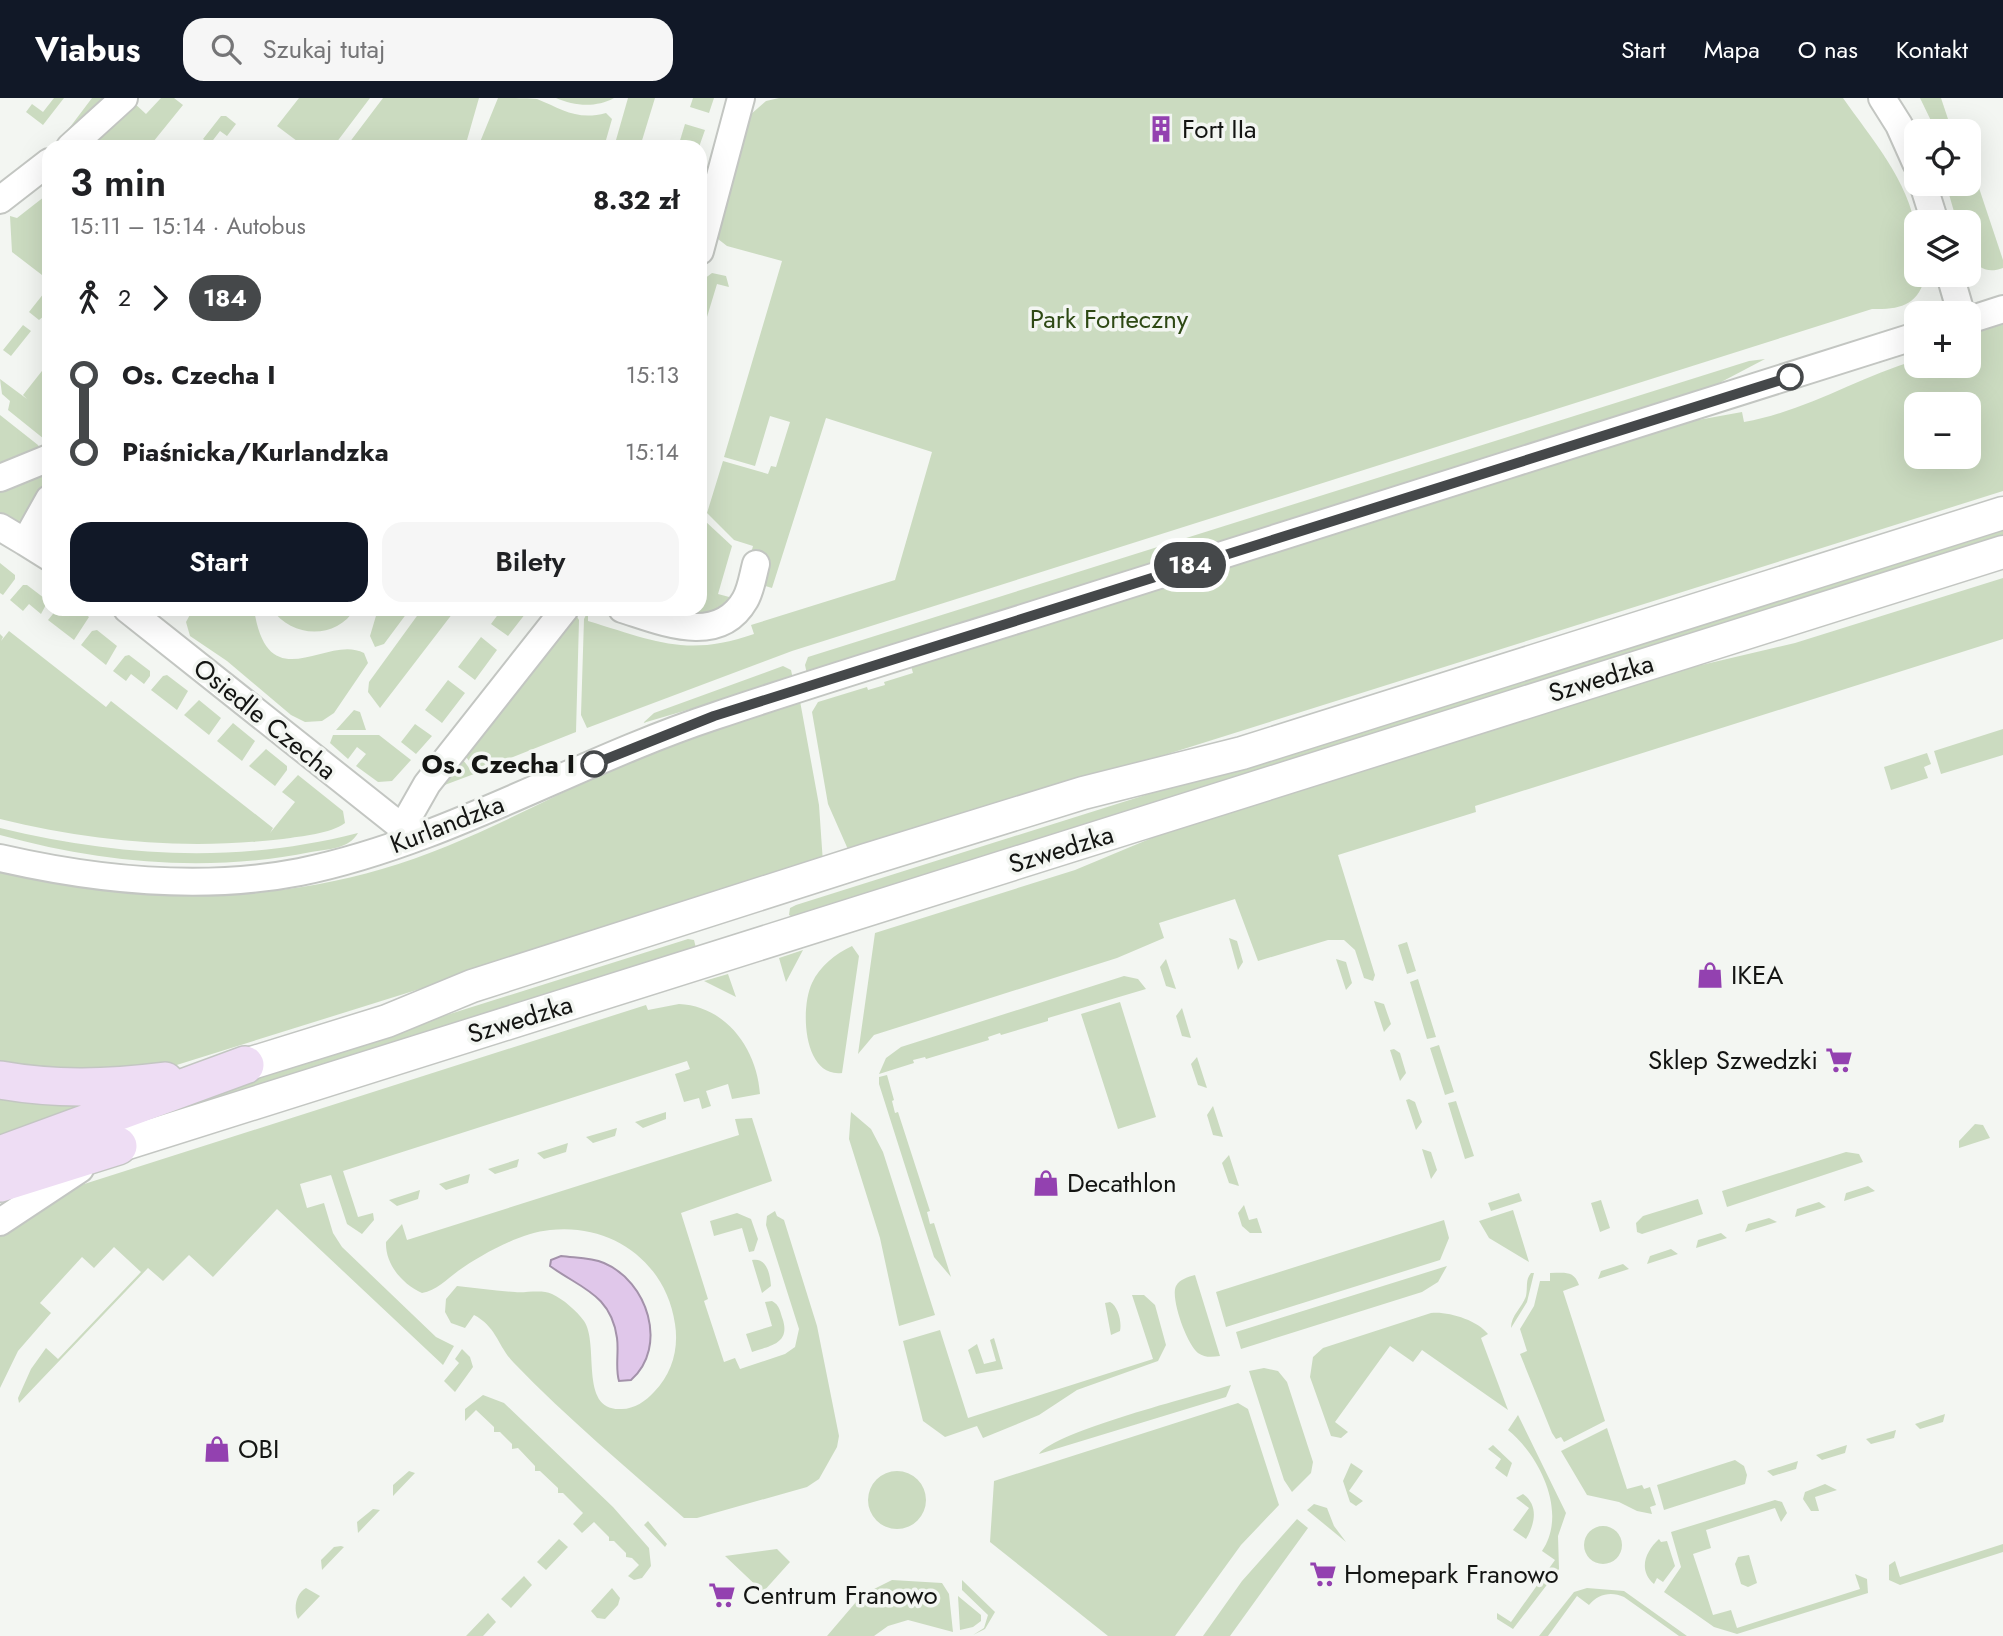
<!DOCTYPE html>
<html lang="pl">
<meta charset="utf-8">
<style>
:root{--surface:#fff;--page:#f6f6f6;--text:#202124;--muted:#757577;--accent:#111827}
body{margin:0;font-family:Jost,sans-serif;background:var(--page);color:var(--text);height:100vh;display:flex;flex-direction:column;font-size:26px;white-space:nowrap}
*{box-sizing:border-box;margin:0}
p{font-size:23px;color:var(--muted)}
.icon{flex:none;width:38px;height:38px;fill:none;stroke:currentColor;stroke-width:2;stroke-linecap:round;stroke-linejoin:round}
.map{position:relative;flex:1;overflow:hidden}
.sheet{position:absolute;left:42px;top:42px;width:665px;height:476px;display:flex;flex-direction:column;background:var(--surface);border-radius:21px;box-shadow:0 7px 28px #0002}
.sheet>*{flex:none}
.badge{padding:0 14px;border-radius:23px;font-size:24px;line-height:46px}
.controls{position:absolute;left:1904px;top:21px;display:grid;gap:14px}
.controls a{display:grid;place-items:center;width:77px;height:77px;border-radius:14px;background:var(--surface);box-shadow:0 7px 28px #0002;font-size:35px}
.map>.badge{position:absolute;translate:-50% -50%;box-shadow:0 0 0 4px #fff}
.legs{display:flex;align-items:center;gap:10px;height:77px;padding:0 28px;font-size:23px}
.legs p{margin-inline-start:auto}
.overview{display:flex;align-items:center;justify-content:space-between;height:119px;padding:0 28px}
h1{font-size:38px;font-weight:600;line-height:52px}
.action{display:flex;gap:14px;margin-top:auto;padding:14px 28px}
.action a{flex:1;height:80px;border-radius:21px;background:var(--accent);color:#fff;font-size:28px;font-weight:600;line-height:80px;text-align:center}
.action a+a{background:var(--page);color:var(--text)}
ul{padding:0 28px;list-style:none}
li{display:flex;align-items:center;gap:24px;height:77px;font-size:26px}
li i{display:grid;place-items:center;width:10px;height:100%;margin:0 9px;background:currentColor}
li i::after{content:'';width:18px;height:18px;margin:-9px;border:5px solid;border-radius:50%;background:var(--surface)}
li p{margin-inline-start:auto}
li:first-child i{background:linear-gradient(#0000 50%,currentColor 0)}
li:last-child i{background:linear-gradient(currentColor 50%,#0000 0)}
header{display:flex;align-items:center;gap:42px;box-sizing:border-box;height:98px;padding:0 35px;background:var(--accent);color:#fff}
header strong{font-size:33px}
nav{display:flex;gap:38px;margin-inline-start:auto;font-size:24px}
.search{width:490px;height:63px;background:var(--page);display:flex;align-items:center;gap:18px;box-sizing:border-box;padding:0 24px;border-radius:21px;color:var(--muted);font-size:26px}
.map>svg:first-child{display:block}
.green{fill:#cbdbc0;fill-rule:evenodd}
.water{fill:#e0c7ea;stroke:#a392aa;stroke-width:2}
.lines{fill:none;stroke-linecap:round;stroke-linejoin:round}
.minor-casing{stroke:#c3c6c2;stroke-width:30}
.tertiary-casing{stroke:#c3c6c2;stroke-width:35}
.secondary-casing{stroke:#c3c6c2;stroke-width:40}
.minor{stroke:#fff;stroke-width:26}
.tertiary{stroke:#fff;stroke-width:32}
.secondary{stroke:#eeddf4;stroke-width:37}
.line-1-casing{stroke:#fff;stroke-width:16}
.line-1{stroke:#45484a;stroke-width:10}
.stop-1-dot{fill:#fff;stroke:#45484a;stroke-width:3.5}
.labels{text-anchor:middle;stroke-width:7;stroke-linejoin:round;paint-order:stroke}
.poi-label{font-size:26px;fill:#141513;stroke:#f3f6f2;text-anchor:start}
.park-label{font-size:26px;fill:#2e4914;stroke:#f3f6f2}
.street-label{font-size:26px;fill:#141513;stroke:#f3f6f2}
.stop-label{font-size:26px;font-weight:bold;fill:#141513;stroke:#f3f6f2;text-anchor:end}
</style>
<header>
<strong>Viabus</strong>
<div class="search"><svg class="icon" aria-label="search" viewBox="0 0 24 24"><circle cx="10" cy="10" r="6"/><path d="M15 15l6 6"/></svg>Szukaj tutaj</div>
<nav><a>Start</a><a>Mapa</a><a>O nas</a><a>Kontakt</a></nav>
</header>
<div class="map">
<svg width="2003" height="1538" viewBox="0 0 2003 1538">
<rect width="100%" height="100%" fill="#f3f6f2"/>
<!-- green -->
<path class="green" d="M54 0H64L43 27 26 14 32 6 43 14Z
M92 0H109L61 41Z
M161 0H174L183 7 149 49H89L133 4 146 16Z
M299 0H370L333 49H305L277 28Z
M383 0H479L465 49H346Z
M498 0C509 0 527 0 537 1 562 11 577 23 606 15L612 21 604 49H478Z
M556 0H614C596 10 574 8 556 0Z
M628 0H655L640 49H614Z
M693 0H714L709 15 690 9Z
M779 0H1843C1871 40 1909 83 1916 133 1918 147 1916 163 1916 177H1925C1920 207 1899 212 1872 211L792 553 587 630 581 617 584 521 588 513V523C652 542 686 560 754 536L751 527 895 482 932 354 826 320 772 490 759 486 749 463 753 448 734 442 707 415 723 363 768 376 771 368 776 369 790 324 770 318 755 368 724 359 782 163 727 148 718 141 750 17 766 3Z
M1920 0H1941L1952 33H1936Z
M221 18H226L236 26 227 38 220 33 210 46 203 41Z
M685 26 705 32 699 49H678Z
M1969 60 2003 162V170C1987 176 1978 170 1969 157V124H1957L1946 86H1969Z
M49 95V168L42 177 12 154 10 118 17 120Z
M712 175 726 178 729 189 717 186 700 242V207L705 190 700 184Z
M44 195H49V214L39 222 29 214Z
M2003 223V393L850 756 828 706 812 614 818 604 867 589 868 592 885 587 884 584 913 575 911 568 1676 326 1742 314 1744 324C1806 313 1857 280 1916 262V268H1969V234ZM1916 306H1969V359H1916Z
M23 227 31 233 11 258 3 252Z
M1765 261 1706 292 807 576 805 567 808 559 1749 263Z
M49 264V345L8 312 10 303 2 296 0 281 27 301 23 297Z
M0 317 38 347 41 352 0 366Z
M49 372C46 391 32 418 14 426L0 424V390Z
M705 423 732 448 718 496 733 500C716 514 692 525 671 511H700V439Z
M2003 427V440L794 820 789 817 790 810 796 807Z
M0 465 15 477V481L3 497 0 495Z
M2003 480V541L1475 708 1476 714 1338 757 1375 877 1373 883 1364 880 1355 852 1344 842H1328L1258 863 1235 801 1159 825 1164 840 1117 860 874 937 858 956 875 835 1075 772 1183 727 1659 577 1795 545Z
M23 487H27L48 503 41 516 29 506 23 513 10 502Z
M57 511H79L89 519 74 542 48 522Z
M193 511H254C268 604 327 535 364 555L368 565 334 615 322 623 305 624 291 617 227 563 190 538 186 524Z
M272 511H355C336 542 291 540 272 511Z
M378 511H410L384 546 375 549 370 538Z
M422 511H456L380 610 368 594 369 584Z
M502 511H529L508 538 491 526Z
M575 515 579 522 576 634 483 671 474 669 462 654Z
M97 532 117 548 106 567 81 547 92 533Z
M9 533 106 609 111 603 273 730 270 735 295 704 282 694 298 677 343 713 345 725C330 736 302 738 283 741 187 752 94 744 0 721V536L3 539 1 543Z
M481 539 497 552 475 582 458 569Z
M129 557 150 573V578L144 586 131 576 126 583 113 573 125 558Z
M783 568 791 572 793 581 643 625 654 615Z
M167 577 188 593 177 612 151 592 163 578Z
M448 582 465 595 442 625 425 612Z
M199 602 221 620 209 637 184 617Z
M800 603 819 707 823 765 151 975 0 973V772C127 804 255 808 382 771 474 744 558 694 645 656 695 634 748 619 800 603Z
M354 612 360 614 366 632H336Z
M233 625 255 643 242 663 217 643Z
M415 626 432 638 416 656 401 644Z
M2003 631V657L1941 676 1934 653Z
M333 637H379L411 662 392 683 378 684 356 668 366 656 357 649 348 661 330 645Z
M266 651 287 668V672L275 688 249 668Z
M1927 655 1931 666 1924 669 1928 680 1891 692 1884 669Z
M457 660 463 662 474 676 442 688Z
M0 730C121 759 237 766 358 735 349 751 328 751 311 754 206 775 102 765 0 737Z
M1229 840 1237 843 1243 864 1238 872Z
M688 841 694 842 696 850 18 1066 272 972Z
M1407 844 1416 873 1407 876 1398 847Z
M852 848 859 858 842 975C803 980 800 910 812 885 820 868 835 856 852 848Z
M803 852 786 884 779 860Z
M1166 861 1176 891 1166 888 1160 869Z
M1336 861 1346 864 1352 885 1346 892Z
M728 876 736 899 704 883Z
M1124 878 1138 881 1146 891 1048 920V923L1001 937 1000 935 988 939 989 942 926 961 925 959 913 962 914 965 879 976 886 960 901 949Z
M1418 881 1436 939 1427 941 1410 884Z
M1374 903 1384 906 1391 926 1384 934Z
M1120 904 1156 1019 1118 1031 1081 916Z
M679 906C726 908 757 951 760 996L732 1001 728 986 706 993 711 1008 702 1011 699 1000 684 1004 675 976 690 971 687 963 343 1073 358 1119 373 1115 374 1122 362 1136 347 1126 331 1077 300 1086 307 1110 324 1105 333 1135 342 1149 436 1239 454 1248 443 1267 277 1111 213 1179 189 1157 163 1183 148 1170 19 1305 18 1300 31 1271 46 1250 58 1261 141 1174 114 1149 94 1170 82 1159 40 1205 51 1215 18 1253 0 1290V1135L78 1088 646 907 648 912Z
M1182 910 1191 940 1182 938 1176 918Z
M1439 947 1454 994 1445 997 1430 950Z
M1394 951 1400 955 1406 975 1400 983 1390 952Z
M1197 959 1207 990 1198 987 1191 966Z
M887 977 894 1002 892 1003 895 1015 898 1014 930 1113 927 1114 930 1126 934 1125 951 1179 934 1159 879 986V979Z
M0 993 106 1000 0 1049Z
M1409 1001 1415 1004 1422 1024 1416 1032 1406 1002Z
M1456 1003 1474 1058 1465 1061 1448 1005Z
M1213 1008 1223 1039 1213 1037 1207 1017Z
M666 1014V1021L643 1030 635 1024Z
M851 1014 871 1031 883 1054 935 1217 899 1228 880 1140 849 1041Z
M752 1020 772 1083 681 1115 708 1201 704 1203 724 1264 735 1260 740 1271 785 1256 795 1249 799 1231 766 1127 767 1118 775 1113 777 1118 784 1122 817 1228 839 1338 837 1349 819 1381 807 1389 697 1420H684C627 1370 567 1320 514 1265 498 1249 497 1229 474 1217L465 1230 451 1225 445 1214 446 1201 457 1188C476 1190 496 1193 515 1194 526 1195 542 1191 552 1196 563 1201 577 1213 584 1223 600 1247 578 1314 622 1311 634 1311 646 1303 654 1294 672 1276 679 1251 675 1226 666 1164 612 1125 550 1132 520 1135 482 1156 458 1173 447 1181 436 1193 422 1195 402 1186 385 1166 386 1144L402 1126 407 1142 739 1037 735 1021Z
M1975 1026 1983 1027 1990 1040 1959 1050V1043Z
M617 1030 615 1038 593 1045 586 1039Z
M568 1045 566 1054 544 1061 537 1055Z
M1422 1051 1431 1054 1437 1072 1431 1081Z
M1846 1054 1859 1056 1863 1064 1727 1109 1722 1093Z
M1229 1057 1239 1088 1229 1085 1222 1065Z
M519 1061 517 1069 495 1076 488 1071Z
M470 1076 468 1085 446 1092 439 1086Z
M1868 1088 1875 1093 1844 1103 1846 1095Z
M420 1092 418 1101 397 1108 389 1102Z
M1519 1095 1522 1103 1491 1113 1488 1105Z
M1698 1101 1703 1116 1642 1136 1637 1134 1636 1125 1643 1118Z
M1601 1102 1610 1130 1600 1134 1591 1105Z
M1819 1104 1826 1109 1795 1119 1797 1111Z
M1244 1107 1249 1122 1257 1120 1262 1135H1250L1242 1128 1238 1115Z
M1513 1112 1529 1164 1489 1140 1479 1123Z
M737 1115 751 1121 758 1141 754 1153 749 1154 742 1130 714 1138 710 1123Z
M1769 1120 1777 1124 1745 1134 1748 1126Z
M1444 1122 1449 1140 1440 1162 1226 1229 1216 1194Z
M1721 1135 1727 1140 1696 1150 1698 1142Z
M1671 1151 1678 1156 1647 1166 1650 1158Z
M752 1162C767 1159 770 1176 771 1188L762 1195Z
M1623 1166 1629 1171 1598 1181 1601 1173Z
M1447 1168 1438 1184 1422 1194 1241 1251 1236 1234Z
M1531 1175H1534L1527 1204 1511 1230C1511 1217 1522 1210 1526 1198 1528 1189 1525 1182 1531 1175Z
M1550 1175C1564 1175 1574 1172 1579 1187L1563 1193 1605 1323 1564 1344 1561 1339 1556 1341 1552 1335 1520 1256 1527 1253 1520 1231 1534 1208 1540 1183H1550Z
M1195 1177 1220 1258C1212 1259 1205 1260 1198 1255 1187 1247 1170 1200 1176 1188 1180 1181 1188 1179 1195 1177Z
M1132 1197H1144L1155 1207 1166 1247 1158 1263 1077 1292 1039 1317 983 1340 977 1328 945 1339 923 1323 903 1243 940 1232 968 1320 1153 1261Z
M772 1203C780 1207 780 1214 783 1222 790 1246 770 1248 752 1254L746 1236 772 1228 765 1204Z
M1110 1204C1118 1208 1122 1224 1120 1233L1111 1237 1105 1205Z
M1431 1215C1448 1213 1477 1222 1488 1236L1481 1240 1508 1312 1422 1252 1413 1264 1390 1248 1335 1324 1348 1334 1341 1340 1331 1338 1310 1279 1313 1259 1323 1250Z
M994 1240 1003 1271 976 1276 968 1252 977 1246 984 1266 996 1263 990 1242Z
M462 1251 470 1259 473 1269 455 1294 444 1283 459 1265 455 1261Z
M1264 1270 1278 1273 1287 1284 1313 1364 1311 1375 1292 1394 1284 1382 1249 1273Z
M1231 1287 1226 1299 1039 1356C1056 1333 1196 1298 1231 1287Z
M483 1297 504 1305 613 1409 649 1450 651 1468 642 1480 634 1482 628 1478 639 1467 632 1460 626 1459V1455L614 1443H609V1439L594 1424 582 1435 573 1426 583 1415 563 1395H558V1390L540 1373H535V1368L518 1350 512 1351V1346L500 1334H494V1329L476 1312 465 1323V1311Z
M1238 1305 1248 1311 1279 1407 1241 1447 1175 1538H1108L990 1444 994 1383Z
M1945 1316 1943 1324 1920 1331 1915 1326Z
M1518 1317 1566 1415 1558 1438 1559 1471 1513 1531 1497 1521V1515L1511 1524 1555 1462 1542 1453C1568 1415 1540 1358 1508 1332Z
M1607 1330 1627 1391 1642 1387 1644 1391 1650 1389 1656 1407 1650 1409 1652 1416 1637 1413 1619 1404 1587 1397 1561 1353Z
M1896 1332 1894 1340 1871 1346 1866 1341Z
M1493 1347 1512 1365 1507 1379 1495 1370 1501 1361 1488 1351Z
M1847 1347 1845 1355 1822 1362 1816 1357Z
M1735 1362 1744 1368 1747 1377 1745 1386 1664 1412 1657 1387Z
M1798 1363 1796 1371 1773 1378 1767 1373Z
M1351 1365 1363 1373 1349 1393 1363 1403 1356 1408 1350 1404 1343 1383Z
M409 1373 415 1375 393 1398V1387Z
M868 1402a29 29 0 1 1 58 0a29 29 0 1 1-58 0Z
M1825 1386 1837 1392 1815 1399 1819 1413H1811L1803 1401 1805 1394Z
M1523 1396C1539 1407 1535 1426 1526 1441L1513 1432 1529 1410 1516 1400Z
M1775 1402 1782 1404 1787 1415 1781 1424 1775 1410 1706 1432 1711 1450 1693 1456 1713 1517 1731 1512 1737 1530 1860 1491 1855 1476 1867 1481 1868 1495 1737 1536 1714 1529 1664 1494 1681 1469 1671 1434Z
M1314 1406 1327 1410 1334 1428 1346 1444 1307 1412Z
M373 1411 380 1412 358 1435 357 1424Z
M1297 1421 1308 1430 1230 1538H1203L1242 1483Z
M648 1423 667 1446 665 1449 644 1427Z
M1584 1447a19 19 0 1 1 38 0a19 19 0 1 1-38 0Z
M559 1441 568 1449 546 1472 537 1464Z
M1659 1441 1661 1444 1667 1443 1675 1468 1663 1484 1657 1480 1654 1486C1638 1472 1645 1454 1659 1441Z
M2003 1446V1454L1900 1487 1889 1482V1467L1895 1463 1900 1479Z
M341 1448 344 1449 322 1472 321 1462 334 1449Z
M777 1451 790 1464 763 1494 725 1458Z
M1749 1457 1757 1485 1748 1489 1741 1486 1735 1466 1738 1459Z
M524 1478 532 1487 511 1510 501 1501Z
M892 1482 942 1485 949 1496 953 1534 908 1522 888 1528 874 1538H827L862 1497Z
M962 1482 995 1514 985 1531 973 1537 984 1530 988 1517 962 1492Z
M306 1490 320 1498 298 1521C293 1511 296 1495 306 1490Z
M612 1490 620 1500 618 1507 605 1521 597 1520 591 1513Z
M1587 1490 1624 1493 1687 1538H1679L1624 1499C1611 1493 1598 1496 1589 1507L1577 1498 1548 1538H1539L1574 1494Z
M958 1498 981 1517V1523L973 1529 960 1532Z
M488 1515 496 1524 483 1538H466Z"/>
<!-- water -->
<path class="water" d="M561 1158C575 1160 590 1159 604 1165 647 1183 669 1248 631 1282L619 1283C615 1270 619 1254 617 1240 611 1196 580 1190 550 1168L551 1162Z"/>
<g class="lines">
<defs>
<path id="minor" d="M1882 0 1899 27 1916 65
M70 49 124 0
M1923 86 1935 124
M0 102 49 64
M700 153 741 0
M1950 177 1961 215
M1969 222 2003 211
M0 380 49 360
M49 401 25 444 49 459
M0 429 25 444
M127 511 414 739
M622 511C661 523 718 549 745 502 751 492 753 477 756 466
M402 730 427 686 565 511
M0 760C96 782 202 793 300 774 446 744 575 664 715 618 842 575 971 537 1099 496 1371 410 1644 324 1916 238
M0 1124 80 1071"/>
<path id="tertiary" d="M245 967 387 923 472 888 866 762 1083 695 1242 655 2003 415
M118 1048 2003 454"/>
<path id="secondary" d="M0 982C56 992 108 990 165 983
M0 1057 245 967
M0 1085 118 1048"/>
</defs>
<!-- minor casing -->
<use href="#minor" class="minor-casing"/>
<!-- tertiary casing -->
<use href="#tertiary" class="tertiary-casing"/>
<!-- secondary casing -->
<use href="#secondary" class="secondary-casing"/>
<!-- minor -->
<use href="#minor" class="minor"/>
<!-- tertiary -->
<use href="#tertiary" class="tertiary"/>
<!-- secondary -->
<use href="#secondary" class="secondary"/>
</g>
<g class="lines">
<defs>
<path id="line-1" d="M594 666 714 618 1790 279"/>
</defs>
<!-- line-1 casing -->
<use href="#line-1" class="line-1-casing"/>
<!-- line-1 -->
<use href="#line-1" class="line-1"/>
</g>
<!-- icons -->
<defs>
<symbol id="building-bare" viewBox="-9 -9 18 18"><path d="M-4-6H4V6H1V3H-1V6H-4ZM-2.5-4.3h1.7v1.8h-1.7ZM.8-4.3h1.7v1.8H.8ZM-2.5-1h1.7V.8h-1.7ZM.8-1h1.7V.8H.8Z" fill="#9341b0" stroke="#f3f6f2" stroke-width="2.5" paint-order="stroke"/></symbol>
<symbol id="shop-bare" viewBox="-9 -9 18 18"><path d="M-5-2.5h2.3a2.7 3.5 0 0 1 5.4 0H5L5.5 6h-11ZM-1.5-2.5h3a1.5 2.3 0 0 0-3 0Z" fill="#9341b0" stroke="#f3f6f2" stroke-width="2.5" paint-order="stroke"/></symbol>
<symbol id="supermarket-bare" viewBox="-9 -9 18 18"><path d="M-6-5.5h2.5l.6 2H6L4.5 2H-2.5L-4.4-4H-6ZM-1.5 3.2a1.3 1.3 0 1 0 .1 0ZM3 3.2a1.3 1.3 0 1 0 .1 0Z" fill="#9341b0" stroke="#f3f6f2" stroke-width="2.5" paint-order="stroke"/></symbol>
</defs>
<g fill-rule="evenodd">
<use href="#building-bare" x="1142" y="12" width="38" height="38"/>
<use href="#shop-bare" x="1691" y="858" width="38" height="38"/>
<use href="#supermarket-bare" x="1820" y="943" width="38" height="38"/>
<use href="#shop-bare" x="1027" y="1066" width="38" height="38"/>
<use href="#shop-bare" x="198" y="1332" width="38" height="38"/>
<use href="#supermarket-bare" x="1304" y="1457" width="38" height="38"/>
<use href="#supermarket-bare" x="703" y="1478" width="38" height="38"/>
</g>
<!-- markers -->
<g class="stop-1-dot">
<circle cx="1790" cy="279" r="12"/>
<circle cx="594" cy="666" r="12"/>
</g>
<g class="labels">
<!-- poi labels -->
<g class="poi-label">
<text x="1182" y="40">Fort IIa</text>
<text x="1731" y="886">IKEA</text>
<text x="1818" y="971" text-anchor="end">Sklep Szwedzki</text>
<text x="1067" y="1094">Decathlon</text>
<text x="238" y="1360">OBI</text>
<text x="1344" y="1485">Homepark Franowo</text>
<text x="743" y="1506">Centrum Franowo</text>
</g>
<!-- park labels -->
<g class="park-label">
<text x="1109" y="230">Park Forteczny</text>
</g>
<!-- street labels -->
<g class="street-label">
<text transform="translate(1601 580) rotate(-17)" y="9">Szwedzka</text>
<text transform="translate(265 621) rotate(39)" y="9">Osiedle Czecha</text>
<text transform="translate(447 726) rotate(-21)" y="9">Kurlandzka</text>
<text transform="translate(1061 751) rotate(-17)" y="9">Szwedzka</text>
<text transform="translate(520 921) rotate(-17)" y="9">Szwedzka</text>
</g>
<!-- stop labels -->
<g class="stop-label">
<text x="575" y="675">Os. Czecha I</text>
</g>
</g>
</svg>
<div class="controls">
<a><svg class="icon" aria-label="locate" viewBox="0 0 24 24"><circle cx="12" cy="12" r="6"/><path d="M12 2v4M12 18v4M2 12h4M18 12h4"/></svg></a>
<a><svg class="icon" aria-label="layers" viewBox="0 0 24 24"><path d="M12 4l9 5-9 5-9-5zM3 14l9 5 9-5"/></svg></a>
<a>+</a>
<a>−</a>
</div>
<b class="badge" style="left:1190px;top:467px;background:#45484a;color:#fff">184</b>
<section class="sheet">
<div class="overview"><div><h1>3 min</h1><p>15:11 – 15:14 · Autobus</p></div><b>8.32 zł</b></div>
<div class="legs"><svg class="icon" aria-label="walk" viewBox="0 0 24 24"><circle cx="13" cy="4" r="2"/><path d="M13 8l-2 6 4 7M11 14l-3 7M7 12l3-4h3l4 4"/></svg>2<svg class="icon" aria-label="forward" viewBox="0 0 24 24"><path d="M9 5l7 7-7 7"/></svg><b class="badge" style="background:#45484a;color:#fff">184</b></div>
<ul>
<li><i style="color:#45484a"></i><b>Os. Czecha I</b><p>15:13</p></li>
<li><i style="color:#45484a"></i><b>Piaśnicka/Kurlandzka</b><p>15:14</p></li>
</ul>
<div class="action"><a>Start</a><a>Bilety</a></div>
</section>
</div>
